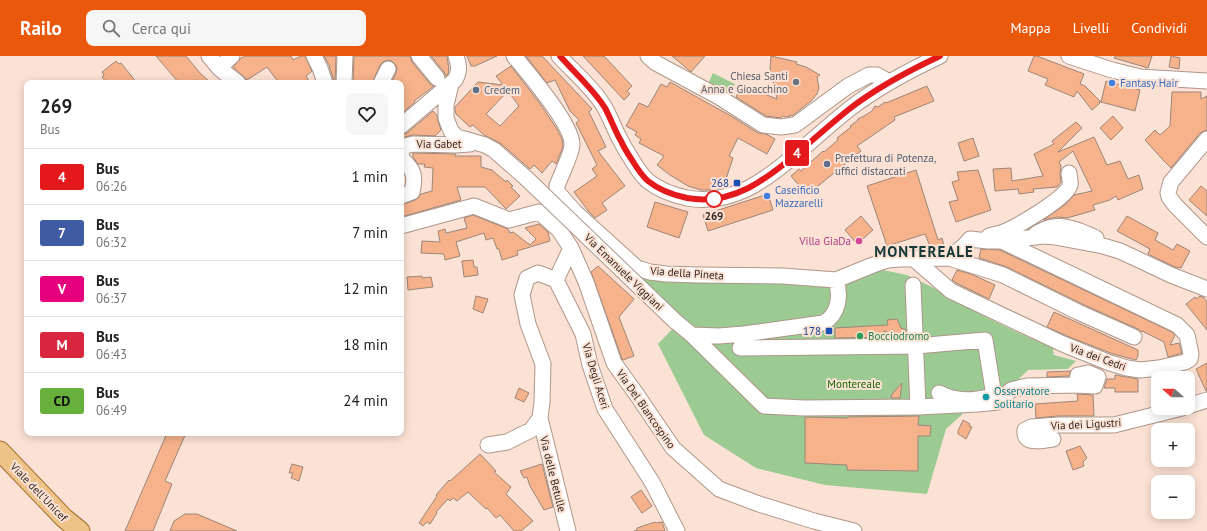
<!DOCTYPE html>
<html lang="it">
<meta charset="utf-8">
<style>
:root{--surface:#fff;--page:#f6f6f6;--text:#222;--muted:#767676;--line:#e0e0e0;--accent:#ea580c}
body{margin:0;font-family:"PT Sans",sans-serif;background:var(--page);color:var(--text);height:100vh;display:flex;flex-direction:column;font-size:15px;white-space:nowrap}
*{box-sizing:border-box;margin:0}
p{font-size:13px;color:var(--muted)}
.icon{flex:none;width:22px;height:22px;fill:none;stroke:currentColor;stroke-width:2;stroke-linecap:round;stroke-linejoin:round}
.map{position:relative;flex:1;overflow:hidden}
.drawer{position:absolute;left:24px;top:24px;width:380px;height:356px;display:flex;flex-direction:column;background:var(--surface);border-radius:8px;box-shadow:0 2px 10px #0003}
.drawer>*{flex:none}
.badge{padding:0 8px;border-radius:3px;font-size:14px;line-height:26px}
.needle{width:26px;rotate:291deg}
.tools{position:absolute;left:1151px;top:315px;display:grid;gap:8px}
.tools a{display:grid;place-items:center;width:44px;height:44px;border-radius:8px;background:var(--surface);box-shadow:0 2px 10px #0003;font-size:20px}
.map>.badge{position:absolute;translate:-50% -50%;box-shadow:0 0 0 2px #fff}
.round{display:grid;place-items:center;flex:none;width:42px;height:42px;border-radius:8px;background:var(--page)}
.headline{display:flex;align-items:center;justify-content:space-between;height:68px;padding:0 16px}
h1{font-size:19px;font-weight:800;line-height:30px}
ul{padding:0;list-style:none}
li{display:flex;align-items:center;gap:12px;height:56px;padding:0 16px;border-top:1px solid var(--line)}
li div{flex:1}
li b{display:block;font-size:15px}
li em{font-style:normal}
li .badge{min-width:44px;font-weight:700;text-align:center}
header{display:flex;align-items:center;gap:24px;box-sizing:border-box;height:56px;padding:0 20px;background:var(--accent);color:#fff}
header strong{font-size:19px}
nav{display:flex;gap:22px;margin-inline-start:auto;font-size:14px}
.search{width:280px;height:36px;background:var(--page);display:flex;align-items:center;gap:10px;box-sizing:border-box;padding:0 14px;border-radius:8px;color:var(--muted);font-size:15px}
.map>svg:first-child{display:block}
.green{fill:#9bcb93}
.building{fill:#f5b28b;stroke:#9d8679;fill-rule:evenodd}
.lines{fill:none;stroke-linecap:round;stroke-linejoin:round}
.minor-casing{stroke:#ae9689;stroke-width:17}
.major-casing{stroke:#a47232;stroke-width:21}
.minor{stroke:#fff;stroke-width:15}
.major{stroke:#eec389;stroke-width:19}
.minor-bridge-casing{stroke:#ae9689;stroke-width:17;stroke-linecap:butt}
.minor-bridge{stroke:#fff;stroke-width:15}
.line-casing{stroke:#fff;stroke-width:9}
.line{stroke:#e4191c;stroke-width:6}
.worship-dot{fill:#6b7280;stroke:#fbe2d4;stroke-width:1.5}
.shop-dot{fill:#3f7fe0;stroke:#fbe2d4;stroke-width:1.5}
.service-dot{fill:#5c6f8a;stroke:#fbe2d4;stroke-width:1.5}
.transit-dot{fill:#1a4fb4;stroke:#fbe2d4;stroke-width:1.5}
.stop-dot{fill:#fff;stroke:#e4191c;stroke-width:2}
.hotel-dot{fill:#d1479c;stroke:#fbe2d4;stroke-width:1.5}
.leisure-dot{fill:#2e9e5b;stroke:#fbe2d4;stroke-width:1.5}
.culture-dot{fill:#0f9aa8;stroke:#fbe2d4;stroke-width:1.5}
.labels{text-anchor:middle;stroke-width:4;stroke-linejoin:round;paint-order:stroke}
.worship-label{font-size:11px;fill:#5b616d;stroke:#fbe2d4;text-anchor:end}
.shop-label{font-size:11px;fill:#366cbe;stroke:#fbe2d4;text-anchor:start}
.service-label{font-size:11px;fill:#4e5e75;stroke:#fbe2d4;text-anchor:start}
.street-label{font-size:11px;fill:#312722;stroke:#fbe2d4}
.transit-label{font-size:11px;fill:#164399;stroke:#fbe2d4;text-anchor:end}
.stop-label{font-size:11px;font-weight:bold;fill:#312722;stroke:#fbe2d4}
.hotel-label{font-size:11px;fill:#b23c85;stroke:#fbe2d4;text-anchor:end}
.leisure-label{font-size:11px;fill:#27864d;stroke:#fbe2d4;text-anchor:start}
.park-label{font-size:11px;fill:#160;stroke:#fbe2d4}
.culture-label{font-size:11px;fill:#0d838f;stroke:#fbe2d4;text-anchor:start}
.district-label{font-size:15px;font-weight:bold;letter-spacing:1px;fill:#163838;stroke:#fbe2d4}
</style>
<header>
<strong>Railo</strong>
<div class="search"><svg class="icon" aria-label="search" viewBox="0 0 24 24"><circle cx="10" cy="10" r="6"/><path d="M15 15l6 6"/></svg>Cerca qui</div>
<nav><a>Mappa</a><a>Livelli</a><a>Condividi</a></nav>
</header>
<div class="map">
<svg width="1207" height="475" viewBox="0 0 1207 475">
<rect width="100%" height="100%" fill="#fbe2d4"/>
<!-- green -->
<path class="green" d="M713 17 735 28 729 39 708 28Z
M878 213 907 219 934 232 988 262 1021 278 1054 292 1053 295 1054 299 1076 305 1068 313 1028 314 1019 323 995 342 968 353 946 373 927 438 825 429 756 412 704 379 658 288 681 264 641 221 777 225Z"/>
<!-- building -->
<path class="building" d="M156 0H186L200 17 211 27H179Z
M245 0H291L293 4 301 0H305L312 15 306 20 310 27H279L267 11 247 24 233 11 240 3Z
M324 0H336L335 26H334L329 9Z
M354 0H410L412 6 430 28 434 30 414 45 415 46 401 58V27H391L396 17 397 12 395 8 392 5 388 4 383 6 380 9 372 27H353Z
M431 0H447L449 14 448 18 446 20 444 16Z
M467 0H497L475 10H471Z
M526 0H542L592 53 589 56 606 91 598 95 625 130 602 147 607 154 595 162 589 156 574 136 597 120 592 113 597 109 576 67 579 64 570 55 555 24 547 27Z
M583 0H604L632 30 627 35 630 38 624 44Z
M672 0H705L691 16Z
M771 0 797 6 796 8 806 11 820 19 817 21 819 32 817 38 811 45 792 60 790 59 789 61H786L783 60 781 62 766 60 736 41 741 30 751 34 752 33 777 43 770 12Z
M1034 0H1037L1084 18 1080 28 1085 30 1101 46H1099L1100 47 1092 54 1077 35 1074 41 1045 29 1048 23 1028 15Z
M1115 0H1152L1148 12 1114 2Z
M1171 0 1180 2 1179 13 1169 11Z
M116 5 119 8 121 7 137 27H107L102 21 104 19 102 16Z
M511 10 541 49 557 73 562 83 563 91 556 108 552 105 542 117 534 109 530 113 500 87 484 79 473 69 470 71 456 58 455 54V51L478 26 503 29 496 20ZM508 35 519 50 500 70 486 58Z
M1106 25 1140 34 1135 55 1101 46Z
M670 26 731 60 758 77 766 78 775 83 767 98 738 82 729 100 733 102 724 129 715 124 710 134H701L688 130 670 119 657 109 664 100 639 87 641 83 635 79 637 76 626 70 639 47 648 51 661 28 667 31Z
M927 30 934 45 894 61 895 64 857 90 861 95 807 139 791 120 799 113 801 115 823 95 824 96 838 84 837 82 851 71 850 70 857 65 858 63 864 60 872 55 875 50 878 51 885 46 886 47Z
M1172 36H1201V43L1207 40V74L1204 75 1200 77 1171 112 1163 104 1145 84 1155 74 1160 79 1170 70Z
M433 55 437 59 438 65 441 74 435 80 413 79 401 82V79L407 77Z
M1113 60 1123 72 1111 84 1100 72Z
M1076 66 1082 72 1058 96 1094 81 1107 109 1120 105 1128 123 1139 119 1143 133 1118 144 1116 140 1110 144 1093 149 1095 154 1067 162 1057 161 1043 164 1066 148 1074 139 1092 135 1073 95 1059 106 1061 110 1060 118 1061 126 1057 131 1033 133 1034 136 1019 138 1018 133 995 135 993 113 1011 112 1012 125 1043 120 1034 98 1054 88 1052 85Z
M973 82 979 100 964 105 958 87Z
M413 97 456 98 455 100H481V111L492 114 506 126 507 124 513 130 511 131 520 140 506 153 485 131H457L461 144 401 161V149L415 144 418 142 421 138 432 135 433 112 424 111 425 108H418L413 101Z
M916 114 938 184 942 182 944 190 935 193H931L925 178 887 190 867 130Z
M978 114 991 154 956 166 949 146 958 144 952 126 959 124 957 116Z
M1201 130 1207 135V160L1189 144Z
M768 138 773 154 708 175 703 159Z
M655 146 688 156 679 182 647 171Z
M473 159 508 173 510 177 513 176 530 189 536 183 525 172 539 168 548 176 550 185 517 195 518 199 502 204 499 193H497L493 182 486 184 484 177 456 186 460 200 445 204 444 198 421 197 422 185 440 186 438 175 445 173 446 177 467 172 464 162Z
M861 160 873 174 857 188 845 174Z
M1127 160 1158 177 1155 184 1173 194 1177 188 1190 195 1181 212 1175 211 1148 198 1150 193 1117 175Z
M981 193 1000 194 1172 276 1175 279 1170 289 1179 287 1182 297 1168 301 1164 286 1142 275V276L1138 273 1082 248 1007 211 979 202Z
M473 204 474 211H477L478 219 464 221 462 205Z
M598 210 634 243 619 261 634 300 623 304 622 303 591 216Z
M957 214 971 218 995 229 989 243 956 227 952 224Z
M422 220V222L431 221 433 231 408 234 407 221Z
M476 240 488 243 483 257 473 253Z
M1200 240 1203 241 1207 246V274L1186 248 1195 241 1196 243Z
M1054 256 1138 294V300L1136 304 1113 298 1067 280 1047 271Z
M897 263 901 272 906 274V281H899L884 275V281L835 282V272L888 269 887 264Z
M1207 307V335H1206L1196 313Z
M1071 315 1069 320 1047 321V316Z
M1115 319 1138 323V336H1115V332H1104L1107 323H1115Z
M902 327 900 342H891L892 338Z
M519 332 529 337 524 346 515 342Z
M1077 338 1093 339 1094 360H1058L1036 362 1035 348 1078 345Z
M919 360 918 369 931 370 930 380H918V415L847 414V409L805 407V361L848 362V361Z
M963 364 970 368 969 370 972 371 966 383 958 378V375Z
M167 377H186L165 425 172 428 153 475H125Z
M1080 390 1087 402 1083 406 1084 410 1073 414 1066 395Z
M480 398 496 415 494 416 511 431 506 438 533 465 521 475H514L500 459 496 462 487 452 486 453 468 436 457 445 453 442 450 445 448 443 436 456 437 457 430 468 427 466 423 470 419 467 437 440 436 439 449 424 450 425Z
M292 408 303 411 299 425 291 422 293 417H289Z
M542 408 553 451 544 454 530 430 527 421 524 422 520 415Z
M641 434 652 450 642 457 631 441Z
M185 458H197L237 475H170L174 465Z
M655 466 656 467 662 466 665 475H634L637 474V472Z"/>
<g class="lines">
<defs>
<path id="minor" d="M209 0 219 12 238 27
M314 0 320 12 325 27
M419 0 437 22
M514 0C528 17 573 69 572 89 572 97 560 121 557 130V135L560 139 575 156 637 212 650 216 666 218 699 219 783 220 836 224 873 209 888 204 900 203 949 202 965 189 970 183 988 185H1001L1044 180 1055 181 1103 190 1120 195 1171 219 1207 233
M559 0C574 16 595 34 605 52 611 63 615 75 621 85 624 92 628 97 632 104 637 112 641 119 648 125 659 134 673 139 687 142 733 150 766 124 800 95 816 81 832 67 848 54 876 32 908 15 940 0
M648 0 656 7 719 41 763 69 781 71 795 69 848 30 869 19H877L889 26
M1069 0 1112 14 1140 21 1207 25
M219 12 232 0
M344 27 345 0
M381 27 388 13
M451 28 446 49V62L451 75 457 81 485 89 494 94 526 122
M401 70 455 24C460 15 459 9 456 0
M1207 83 1171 126 1168 137 1169 141 1175 149 1207 181
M401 91 413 88 455 89 470 88
M401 96 402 103C414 114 416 120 412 136L401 140
M401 170 474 150 509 164 539 156 559 174 575 156
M1036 178C1041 175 1047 172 1053 171 1066 168 1085 177 1096 182
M989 180C993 179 997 178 1001 177 1015 172 1067 142 1070 129 1071 126 1069 120 1069 117
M571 192 586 226 614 307 637 339 673 392 719 433 759 448 814 465 854 475
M949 202 1003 219 1078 256 1134 281
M914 203 951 235 1063 288 1110 307 1127 312 1140 314 1159 312 1185 306 1190 303 1191 298 1187 279 1177 269 1002 185
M556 224 583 278 590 309 605 353 652 426 677 475
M556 224 571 192 559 174
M913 229 918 351
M675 265 692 279 719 280 744 278 823 267C839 259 841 239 836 224
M692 279 764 350 804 352 918 351 978 348 998 346 1011 334 1027 330 1076 329 1095 330 1098 321 1088 317 1078 319 1076 329
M740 292 916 290 985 284 994 340C974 344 958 347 939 337
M1188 350 1207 344
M540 362 568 475
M1053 383C1043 384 1023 390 1025 374L1031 371 1058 369H1114L1182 352
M488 389 507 386 531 374 540 362 542 346 543 308 528 268 522 239 527 222 538 217 556 224"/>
<path id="major" d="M0 395 64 462 80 475"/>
</defs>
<!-- minor casing -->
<use href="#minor" class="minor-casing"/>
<!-- major casing -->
<use href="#major" class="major-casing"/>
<!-- minor -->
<use href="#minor" class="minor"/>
<!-- major -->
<use href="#major" class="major"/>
<defs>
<path id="minor-bridge" d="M526 122 675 265"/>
</defs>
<!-- minor-bridge casing -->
<use href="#minor-bridge" class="minor-bridge-casing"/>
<!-- minor-bridge -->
<use href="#minor-bridge" class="minor-bridge"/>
</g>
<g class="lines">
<defs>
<path id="line" d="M560 0C573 15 595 35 605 52 611 63 615 75 621 85 624 92 628 98 632 104 637 112 641 119 648 125 659 134 673 139 687 142 733 150 767 123 800 95 816 81 832 67 848 54 876 32 908 15 940 0"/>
</defs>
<!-- line casing -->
<use href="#line" class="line-casing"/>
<!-- line -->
<use href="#line" class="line"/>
</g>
<!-- markers -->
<circle class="worship-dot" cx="796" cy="26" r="4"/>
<g class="shop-dot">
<circle cx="1112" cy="27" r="4"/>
<circle cx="767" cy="140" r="4"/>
</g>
<g class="service-dot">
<circle cx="476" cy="34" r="4"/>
<circle cx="827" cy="108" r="4"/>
</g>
<g class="transit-dot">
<rect x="733" y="123" width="8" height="8" rx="2"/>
<rect x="825" y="271" width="8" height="8" rx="2"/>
</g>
<circle class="stop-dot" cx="714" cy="143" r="8"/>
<circle class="hotel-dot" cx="859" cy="185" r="4"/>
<circle class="leisure-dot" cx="860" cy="280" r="4"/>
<circle class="culture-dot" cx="986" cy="341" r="4"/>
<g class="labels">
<!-- worship labels -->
<g class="worship-label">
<text x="788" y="24">Chiesa Santi<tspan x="788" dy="13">Anna e Gioacchino</tspan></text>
</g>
<!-- shop labels -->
<g class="shop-label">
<text x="1120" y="31">Fantasy Hair</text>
<text x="775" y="138">Caseificio<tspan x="775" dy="13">Mazzarelli</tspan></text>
</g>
<!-- service labels -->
<g class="service-label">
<text x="484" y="38">Credem</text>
<text x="835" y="106">Prefettura di Potenza,<tspan x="835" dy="13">uffici distaccati</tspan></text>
</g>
<!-- street labels -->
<g class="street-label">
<text x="439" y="92">Via Gabet</text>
<text transform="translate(624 216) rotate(44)" y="4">Via Emanuele Viggiani</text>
<text transform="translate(687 217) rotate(4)" y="4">Via della Pineta</text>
<text transform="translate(1098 301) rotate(20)" y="4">Via dei Cedri</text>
<text transform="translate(596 320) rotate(73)" y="4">Via Degli Aceri</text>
<text transform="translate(646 353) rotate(55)" y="4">Via Del Biancospino</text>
<text transform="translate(1086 368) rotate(-3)" y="4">Via dei Ligustri</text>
<text transform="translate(553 418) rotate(76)" y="4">Via delle Betulle</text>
<text transform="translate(39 436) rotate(46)" y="4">Viale dell'Unicef</text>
</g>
<!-- transit labels -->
<g class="transit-label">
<text x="729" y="131">268</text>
<text x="821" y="279">178</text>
</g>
<!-- stop labels -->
<g class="stop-label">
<text x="714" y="164">269</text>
</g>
<!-- hotel labels -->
<g class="hotel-label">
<text x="851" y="189">Villa GiaDa</text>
</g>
<!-- leisure labels -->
<g class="leisure-label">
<text x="868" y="284">Bocciodromo</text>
</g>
<!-- park labels -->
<g class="park-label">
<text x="854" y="332">Montereale</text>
</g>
<!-- culture labels -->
<g class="culture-label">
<text x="994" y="339">Osservatore<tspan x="994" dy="13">Solitario</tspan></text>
</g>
<!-- district labels -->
<g class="district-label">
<text x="924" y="201">MONTEREALE</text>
</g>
</g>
</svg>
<div class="tools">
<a><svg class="needle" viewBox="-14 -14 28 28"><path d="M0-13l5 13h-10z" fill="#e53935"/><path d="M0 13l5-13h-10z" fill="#767676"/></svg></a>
<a>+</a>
<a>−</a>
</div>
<b class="badge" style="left:797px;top:97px;background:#e4191c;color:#fff">4</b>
<section class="drawer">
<div class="headline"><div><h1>269</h1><p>Bus</p></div><a class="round"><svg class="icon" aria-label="heart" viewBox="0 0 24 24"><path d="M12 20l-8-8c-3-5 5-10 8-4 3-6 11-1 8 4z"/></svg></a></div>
<ul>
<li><span class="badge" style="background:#e4191c;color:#fff">4</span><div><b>Bus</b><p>06:26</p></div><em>1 min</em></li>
<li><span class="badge" style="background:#3e5ba3;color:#fff">7</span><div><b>Bus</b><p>06:32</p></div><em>7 min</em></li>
<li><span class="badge" style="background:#e6007e;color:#fff">V</span><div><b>Bus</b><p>06:37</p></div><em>12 min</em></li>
<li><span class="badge" style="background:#d7263d;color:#fff">M</span><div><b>Bus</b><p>06:43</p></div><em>18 min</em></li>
<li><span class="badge" style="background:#67b03c;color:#111">CD</span><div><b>Bus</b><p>06:49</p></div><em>24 min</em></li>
</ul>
</section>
</div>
